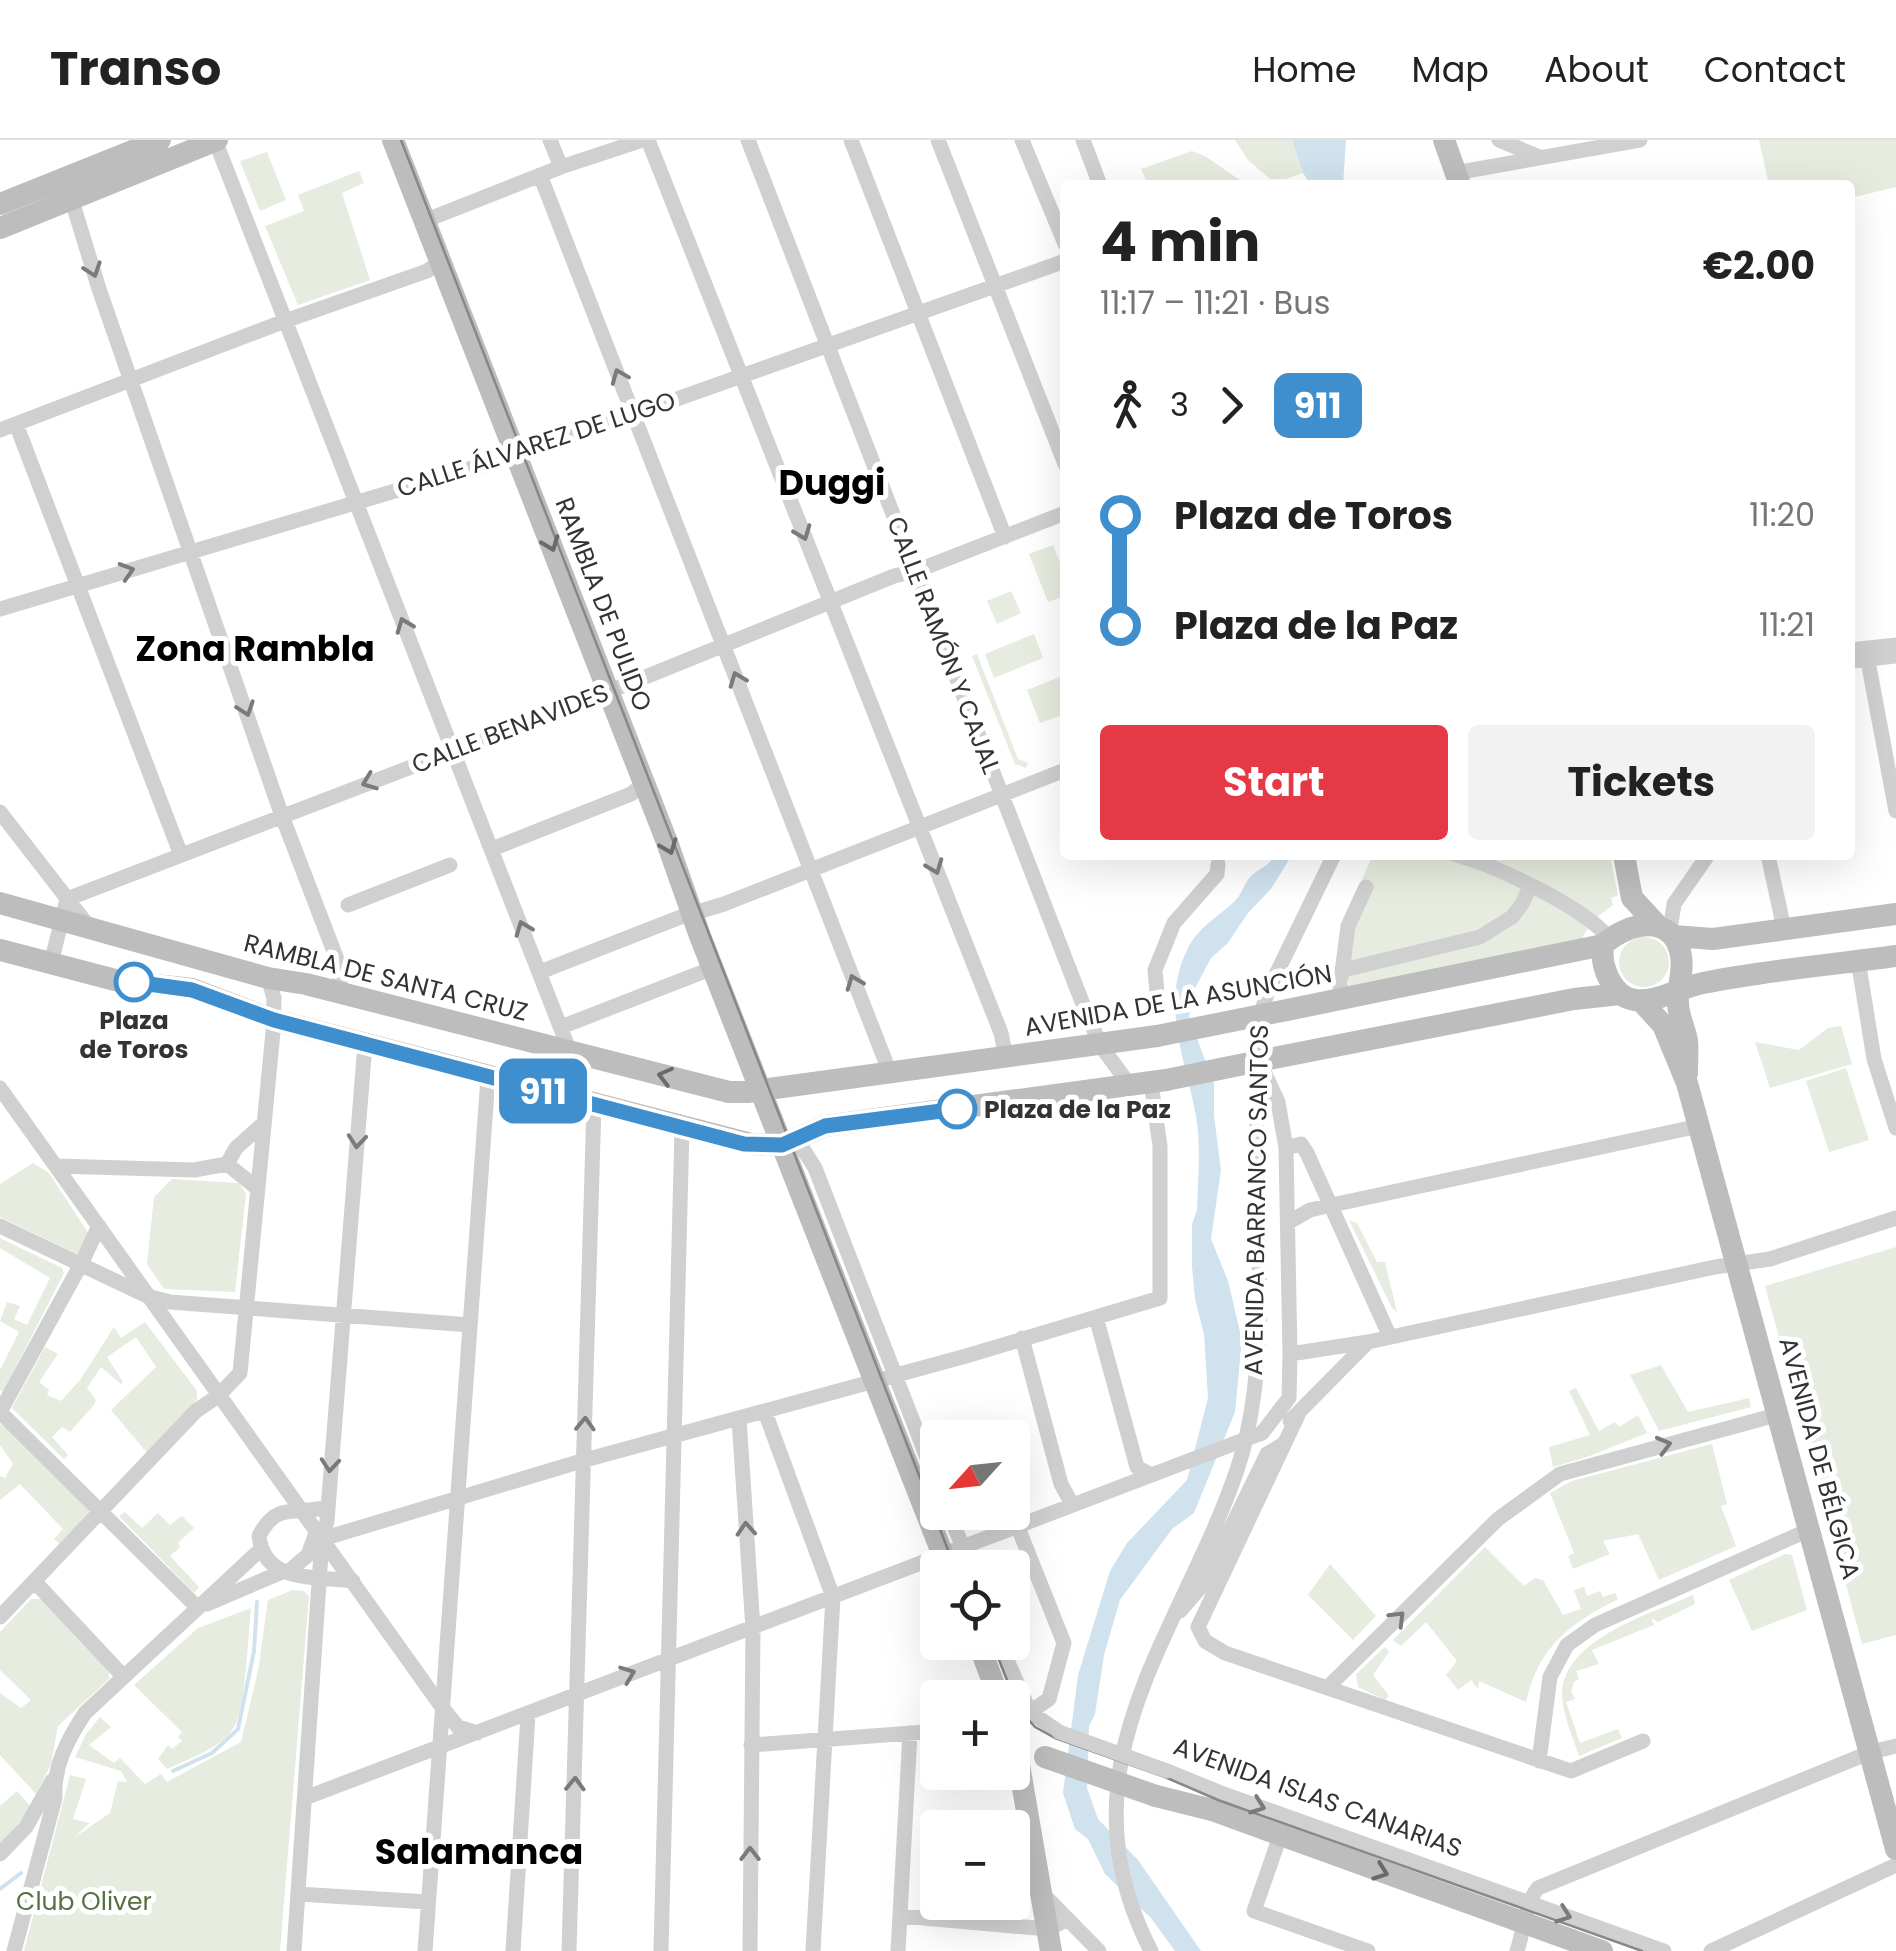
<!DOCTYPE html>
<meta charset="utf-8">
<style>
:root{--surface:#fff;--page:#f2f2f2;--text:#222;--muted:#767676;--line:#e0e0e0;--accent:#e63946}
body{margin:0;font-family:Poppins,sans-serif;background:var(--page);color:var(--text);height:100vh;display:flex;flex-direction:column;font-size:38px;white-space:nowrap}
*{box-sizing:border-box;margin:0}
p{font-size:32px;color:var(--muted)}
.icon{flex:none;width:55px;height:55px;fill:none;stroke:currentColor;stroke-width:2;stroke-linecap:round;stroke-linejoin:round}
.map{position:relative;flex:1;overflow:hidden}
.panel{position:absolute;left:1060px;top:40px;width:795px;height:680px;display:flex;flex-direction:column;background:var(--surface);border-radius:10px;box-shadow:0 10px 40px #0002}
.panel>*{flex:none}
.badge{padding:0 20px;border-radius:15px;font-size:35px;line-height:65px}
.needle{width:65px;rotate:243deg}
.fabs{position:absolute;left:920px;top:1280px;display:grid;gap:20px}
.fabs a{display:grid;place-items:center;width:110px;height:110px;border-radius:10px;background:var(--surface);box-shadow:0 10px 40px #0002;font-size:50px}
.map>.badge{position:absolute;translate:-50% -50%;box-shadow:0 0 0 5px #fff}
.legs{display:flex;align-items:center;gap:15px;height:110px;padding:0 40px;font-size:32px}
.legs p{margin-inline-start:auto}
.head{display:flex;align-items:center;justify-content:space-between;height:170px;padding:0 40px}
h1{font-size:55px;font-weight:700;line-height:75px}
.primary-button{display:flex;gap:20px;margin-top:auto;padding:20px 40px}
.primary-button a{flex:1;height:115px;border-radius:10px;background:var(--accent);color:#fff;font-size:40px;font-weight:700;line-height:115px;text-align:center}
.primary-button a+a{background:var(--page);color:var(--text)}
ul{padding:0 40px;list-style:none}
li{display:flex;align-items:center;gap:35px;height:110px;font-size:38px}
li i{display:grid;place-items:center;width:15px;height:100%;margin:0 12px;background:currentColor}
li i::after{content:'';width:25px;height:25px;margin:-12px;border:8px solid;border-radius:50%;background:var(--surface)}
li p{margin-inline-start:auto}
li:first-child i{background:linear-gradient(#0000 50%,currentColor 0)}
li:last-child i{background:linear-gradient(currentColor 50%,#0000 0)}
header{display:flex;align-items:center;gap:60px;box-sizing:border-box;height:140px;padding:0 50px;background:var(--surface);border-bottom:2px solid var(--line)}
header strong{font-size:48px}
nav{display:flex;gap:55px;margin-inline-start:auto;font-size:35px}
.map>svg:first-child{display:block}
.green{fill:#e6ecdf}
.water{fill:#cfe2ee}
.lines{fill:none;stroke-linecap:round;stroke-linejoin:round}
.stream{stroke:#cfe2ee;stroke-width:4}
.street{stroke:#d0d0d0;stroke-width:15}
.secondary{stroke:#bdbdbd;stroke-width:22}
.tram{stroke:#888;stroke-width:2.5}
.street-bridge{stroke:#d0d0d0;stroke-width:15}
.secondary-bridge{stroke:#bdbdbd;stroke-width:22}
.oneway{stroke:#7a7a7a}
.oneway2{stroke:#6a6a6a}
.line-1-casing{stroke:#fff;stroke-width:22}
.line-1{stroke:#3f8fcf;stroke-width:15}
.stop-1-dot{fill:#fff;stroke:#3f8fcf;stroke-width:5}
.labels{text-anchor:middle;stroke-width:10;stroke-linejoin:round;paint-order:stroke}
.street-label{font-size:25px;fill:#333;stroke:#fff}
.stop-label{font-size:25px;font-weight:bold;fill:#333;stroke:#fff}
.park-label{font-size:25px;fill:#56703f;stroke:#fff}
.district-label{font-size:35px;font-weight:bold;fill:#000;stroke:#fff}
</style>
<header>
<strong>Transo</strong>
<nav><a>Home</a><a>Map</a><a>About</a><a>Contact</a></nav>
</header>
<div class="map">
<svg width="1896" height="1811" viewBox="0 0 1896 1811">
<rect width="100%" height="100%" fill="#fff"/>
<!-- green -->
<path class="green" d="M1235 0H1292L1303 33 1286 39H1270L1248 20Z
M1759 0H1896V47L1850 58V45H1769Z
M1192 11 1205 16 1247 45H1148L1141 29Z
M267 12 286 60 260 71 240 21Z
M359 31 364 43 342 53 370 140 298 165 265 86 304 71 298 55Z
M1053 405 1065 435V456L1048 462 1029 414Z
M1011 451 1021 473 997 484 987 461Z
M1034 494 1043 518 994 538 985 514Z
M977 514 1018 619 1028 623 1026 628 1015 624 972 516Z
M1065 535V574L1040 583 1027 550Z
M1373 715H1610L1618 755 1611 758 1613 765 1593 780 1581 800 1347 847 1342 784Z
M1619 822a25 25 0 1 1 50 0a25 25 0 1 1-50 0Z
M1841 886 1852 924 1770 948 1755 902 1799 910 1828 888Z
M1846 928 1869 1000 1829 1012 1806 941Z
M33 1023 49 1033 89 1094 77 1114 0 1077V1044Z
M172 1039 239 1043 246 1054 235 1152 164 1149 147 1124 154 1057Z
M1349 1080 1357 1083 1377 1122H1385L1397 1172 1392 1168Z
M0 1098 62 1128 64 1133 3 1252 0 1250V1230L19 1192 0 1181 7 1162 20 1166 14 1179 27 1185 50 1138 0 1108Z
M1896 1107V1495L1862 1504 1765 1146Z
M145 1182 197 1251V1260L148 1314 111 1270 156 1227 136 1197 107 1217 123 1242 121 1244 101 1227 87 1248 96 1260 94 1265 70 1292 62 1287 52 1297 68 1315 64 1319 12 1268 45 1207 58 1214 39 1242 49 1250 47 1255 61 1261 80 1240 114 1187 121 1198Z
M1661 1225 1688 1272 1749 1258 1751 1267 1659 1291 1630 1235Z
M1576 1248 1599 1291 1615 1282 1619 1287 1638 1275 1647 1293 1587 1317 1553 1327 1549 1307 1590 1295 1569 1251Z
M0 1284 35 1310 89 1366V1374L60 1404 54 1399 63 1389 20 1344 0 1360V1336L5 1338 13 1324 0 1305Z
M1712 1304 1727 1364 1721 1366 1736 1406 1659 1440 1638 1394 1603 1401 1610 1414 1573 1429 1568 1416 1574 1413 1550 1353 1572 1341Z
M125 1372 142 1388 158 1373 170 1385 182 1376 194 1388 178 1403 180 1407 170 1416 199 1447 194 1453 119 1376Z
M1485 1407 1524 1446 1535 1438 1543 1440 1563 1475 1581 1469 1574 1450 1584 1447 1587 1456 1600 1451 1603 1457 1615 1453 1618 1459C1569 1484 1539 1506 1526 1562L1479 1541 1478 1549 1471 1540 1458 1550 1446 1535 1457 1521 1426 1482 1401 1506 1393 1500Z
M1785 1414 1792 1415 1807 1470 1752 1491 1729 1440Z
M1330 1424 1376 1476 1353 1500 1308 1455Z
M293 1450 304 1451 309 1456 280 1811H24L70 1635 86 1639 73 1679 90 1683 72 1699 110 1673 118 1641 127 1642 121 1631 75 1617 86 1594 100 1577 111 1587 89 1605 114 1623 120 1618 145 1644 161 1634 167 1642 241 1602 258 1531 268 1460Z
M1693 1455 1695 1464 1658 1482 1651 1478 1654 1485 1592 1510 1599 1524 1576 1531 1579 1539 1574 1542 1571 1551 1575 1559 1566 1562 1580 1603 1618 1589 1622 1598 1579 1616C1573 1597 1563 1576 1562 1555 1562 1499 1651 1474 1693 1455Z
M31 1459H41L109 1532V1539L58 1586 51 1624 36 1654 0 1615V1553L21 1568 31 1560 0 1530V1492Z
M251 1468C248 1493 246 1567 234 1587 222 1608 188 1619 167 1629L158 1619 168 1605 172 1609 182 1601 178 1597 182 1592 134 1545 198 1488Z
M1385 1507 1389 1512 1373 1535 1389 1556 1385 1560 1358 1547 1356 1534Z
M17 1651 31 1667 0 1707V1666Z"/>
<!-- water -->
<path class="water" d="M1292 0H1346L1343 45H1311L1303 33Z
M1274 715H1292L1271 749 1248 773 1227 804 1211 818 1193 852 1189 877 1214 944V976L1221 1030 1211 1099 1228 1141 1242 1200 1235 1272 1194 1373 1172 1389 1120 1460 1104 1515 1095 1574 1089 1586 1087 1648 1098 1679 1138 1720 1201 1811H1175L1151 1778 1105 1734 1088 1699 1075 1689 1063 1653 1078 1535 1110 1431 1127 1403 1187 1340 1208 1258 1204 1194 1195 1159 1192 1127V1084L1197 1070C1198 1040 1201 1006 1196 976 1186 921 1160 865 1187 810 1198 787 1218 777 1235 761 1243 753 1244 742 1252 735 1261 727 1269 727 1274 715Z"/>
<g class="lines">
<!-- stream -->
<path class="stream" d="M173 1631 212 1613 238 1589 254 1511 257 1462
M0 1749 21 1733"/>
<!-- street -->
<path class="street" d="M215 0 570 912
M550 0 561 27
M648 0 1001 893 1006 918
M748 0 1084 867 1101 906 1131 947
M851 0 1005 397
M938 0 1065 324
M1022 0 1065 104
M1083 0 1100 45
M1499 0 1537 16
M1455 33 1640 0
M540 35 890 933
M69 51 99 149 282 676 338 822 340 842 337 851
M424 81 561 27 643 0
M16 284 181 715
M0 290 285 181 427 131 440 122
M0 469 542 307 1065 121
M1850 510 1896 505
M1850 521 1896 516
M1868 521 1896 671
M0 672 90 788
M492 709 631 654 644 644
M1456 715C1495 725 1583 767 1608 797
M1768 715 1784 789
M348 765 450 725
M1670 791 1674 764 1708 715
M51 823 67 759 638 540 894 436 916 431 1065 373
M1859 826 1874 919 1896 988
M540 832 678 778 724 764 1065 630
M1342 832 1348 786 1366 747
M1343 859 1339 842 1343 830 1480 797 1512 777 1522 764 1530 747
M1158 863 1155 830 1174 783 1217 734 1218 724
M561 887 713 828
M1259 921 1278 962 1286 1008 1290 1214 1289 1258 1262 1293
M0 948 441 1566 458 1587 477 1593
M796 998 815 1028 938 1346
M1286 1008 1301 1004 1307 1013 1390 1197
M56 1026 194 1030 227 1024
M258 1049 227 1024 236 1008 264 983
M1289 1082 1310 1070 1332 1065 1699 986
M0 1086 147 1156 170 1162 470 1185
M1096 1177 1137 1327 1151 1335
M1022 1198 1061 1344 1072 1364
M1290 1214 1368 1202 1715 1127 1770 1119 1896 1078
M0 1272 198 1468
M0 1272 81 1124 99 1086
M765 1272 833 1457 813 1811
M1298 1275 1198 1487 1205 1501 1225 1513 1571 1631 1643 1601
M739 1279 753 1489 750 1811
M1290 1281 1368 1202
M327 1367C298 1376 277 1360 259 1396 264 1443 314 1436 353 1441
M948 1372 972 1428
M1017 1385 1064 1503 1049 1559 1030 1572
M322 1399 585 1320 966 1216 1160 1158V1006L1151 943
M288 1432 308 1415 316 1393
M35 1442 123 1536
M207 1464 282 1432
M1180 1471 1204 1443 1267 1314 1285 1303
M0 1477 196 1271 218 1256 240 1233 273 892 274 858 268 838
M999 1502 1030 1572 1059 1592
M1329 1546 1498 1379 1560 1334 1780 1274
M751 1605 938 1591
M1539 1621 1550 1537 1567 1505 1595 1485 1811 1389
M1167 1631 1221 1653 1664 1811
M305 1658 1154 1334
M1280 1696 1254 1771 1368 1811
M0 1714 26 1687 52 1641
M1042 1753 1099 1811
M298 1754 428 1762
M901 1776 1048 1789 1068 1779
M14 1811 55 1658C53 1626 68 1599 85 1573L260 1410
M294 1811 322 1399 327 1381 365 904
M425 1811 488 937
M513 1811 528 1575
M569 1811 594 964
M661 1811 682 988
M898 1811 910 1593
M1151 1811C1056 1625 1179 1499 1237 1330 1254 1280 1258 1224 1260 1172L1255 892 1268 851 1334 715
M1517 1811C1524 1791 1525 1763 1538 1748L1871 1612 1896 1606
M1711 1811 1896 1725"/>
<!-- secondary -->
<path class="secondary" d="M393 0 667 702 700 796 948 1428
M1444 0 1460 45
M0 64 160 0
M0 88 217 0
M1624 715 1632 758 1658 786
M0 763 268 838 306 844 729 952H747L1157 896
M1674 796 1713 799 1896 774
M0 810 119 841 192 849 274 880 751 1004 782 1005 825 986 1166 940
M1641 861 1663 885 1687 943 1896 1709
M1287 870 1603 805
M1259 921 1574 859 1620 854
M1687 933C1687 923 1688 912 1687 901 1685 888 1678 876 1678 863 1677 847 1684 832 1681 816 1674 772 1627 782 1603 805 1600 826 1612 857 1635 860 1656 863 1682 847 1703 843 1767 830 1832 825 1896 816
M978 1502 999 1558
M1013 1590 1051 1811
M1156 1656 1212 1670 1602 1811"/>
<!-- tram -->
<path class="tram" d="M401 0 955 1428
M992 1502 1018 1568 1035 1587 1055 1598 1165 1637 1218 1660 1642 1811"/>
<!-- street-bridge -->
<path class="street-bridge" d="M1154 1334 1262 1293
M1059 1592 1167 1631"/>
<!-- secondary-bridge -->
<path class="secondary-bridge" d="M1157 896 1287 870
M1166 940 1259 921
M1045 1617 1156 1656"/>
</g>
<!-- one-way arrows -->
<defs><path id="oneway-chevron" d="M-2-3.5L2.5 0L-2 3.5" fill="none" stroke-width="1.6" stroke-linecap="round" stroke-linejoin="round" transform="scale(2.5)"/></defs>
<g class="oneway">
<use href="#oneway-chevron" transform="translate(93 130) rotate(71)"/>
<use href="#oneway-chevron" transform="translate(619 236) rotate(-112)"/>
<use href="#oneway-chevron" transform="translate(803 393) rotate(69)"/>
<use href="#oneway-chevron" transform="translate(127 431) rotate(-17)"/>
<use href="#oneway-chevron" transform="translate(404 485) rotate(-111)"/>
<use href="#oneway-chevron" transform="translate(737 539) rotate(-111)"/>
<use href="#oneway-chevron" transform="translate(246 569) rotate(71)"/>
<use href="#oneway-chevron" transform="translate(369 642) rotate(159)"/>
<use href="#oneway-chevron" transform="translate(935 727) rotate(69)"/>
<use href="#oneway-chevron" transform="translate(523 788) rotate(-111)"/>
<use href="#oneway-chevron" transform="translate(854 842) rotate(-111)"/>
<use href="#oneway-chevron" transform="translate(357 1001) rotate(95)"/>
<use href="#oneway-chevron" transform="translate(585 1284) rotate(-88)"/>
<use href="#oneway-chevron" transform="translate(1664 1305) rotate(-15)"/>
<use href="#oneway-chevron" transform="translate(330 1325) rotate(95)"/>
<use href="#oneway-chevron" transform="translate(746 1389) rotate(-94)"/>
<use href="#oneway-chevron" transform="translate(1398 1478) rotate(-45)"/>
<use href="#oneway-chevron" transform="translate(628 1534) rotate(-21)"/>
<use href="#oneway-chevron" transform="translate(575 1644) rotate(-88)"/>
<use href="#oneway-chevron" transform="translate(1258 1666) rotate(20)"/>
<use href="#oneway-chevron" transform="translate(750 1714) rotate(-90)"/>
<use href="#oneway-chevron" transform="translate(1564 1775) rotate(20)"/>
</g>
<g class="oneway2">
<use href="#oneway-chevron" transform="translate(551 404) rotate(69)"/>
<use href="#oneway-chevron" transform="translate(669 707) rotate(69)"/>
<use href="#oneway-chevron" transform="translate(665 936) rotate(-166)"/>
<use href="#oneway-chevron" transform="translate(1381 1732) rotate(20)"/>
</g>
<g class="lines">
<defs>
<path id="line-1" d="M134 842 192 850 274 880 744 1004 782 1005 825 986 957 969"/>
</defs>
<!-- line-1 casing -->
<use href="#line-1" class="line-1-casing"/>
<!-- line-1 -->
<use href="#line-1" class="line-1"/>
</g>
<!-- markers -->
<g class="stop-1-dot">
<circle cx="134" cy="842" r="18"/>
<circle cx="957" cy="969" r="18"/>
</g>
<g class="labels">
<!-- street labels -->
<g class="street-label">
<text transform="translate(536 304) rotate(-18)" y="9">CALLE ÁLVAREZ DE LUGO</text>
<text transform="translate(604 464) rotate(69)" y="9">RAMBLA DE PULIDO</text>
<text transform="translate(944 505) rotate(69)" y="9">CALLE RAMÓN Y CAJAL</text>
<text transform="translate(510 588) rotate(-21)" y="9">CALLE BENAVIDES</text>
<text transform="translate(386 837) rotate(14)" y="9">RAMBLA DE SANTA CRUZ</text>
<text transform="translate(1178 860) rotate(-10)" y="9">AVENIDA DE LA ASUNCIÓN</text>
<text transform="translate(1256 1060) rotate(-89)" y="9">AVENIDA BARRANCO SANTOS</text>
<text transform="translate(1820 1318) rotate(75)" y="9">AVENIDA DE BÉLGICA</text>
<text transform="translate(1318 1657) rotate(20)" y="9">AVENIDA ISLAS CANARIAS</text>
</g>
<!-- stop labels -->
<g class="stop-label">
<text x="134" y="889">Plaza<tspan x="134" dy="29">de Toros</tspan></text>
<text x="984" y="978" text-anchor="start">Plaza de la Paz</text>
</g>
<!-- park labels -->
<g class="park-label">
<text x="84" y="1770">Club Oliver</text>
</g>
<!-- district labels -->
<g class="district-label">
<text x="832" y="355">Duggi</text>
<text x="255" y="521">Zona Rambla</text>
<text x="479" y="1724">Salamanca</text>
</g>
</g>
</svg>
<div class="fabs">
<a><svg class="needle" viewBox="-14 -14 28 28"><path d="M0-13l5 13h-10z" fill="#e53935"/><path d="M0 13l5-13h-10z" fill="#767676"/></svg></a>
<a><svg class="icon" aria-label="locate" viewBox="0 0 24 24"><circle cx="12" cy="12" r="6"/><path d="M12 2v4M12 18v4M2 12h4M18 12h4"/></svg></a>
<a>+</a>
<a>−</a>
</div>
<b class="badge" style="left:543px;top:951px;background:#3f8fcf;color:#fff">911</b>
<section class="panel">
<div class="head"><div><h1>4 min</h1><p>11:17 – 11:21 · Bus</p></div><b>€2.00</b></div>
<div class="legs"><svg class="icon" aria-label="walk" viewBox="0 0 24 24"><circle cx="13" cy="4" r="2"/><path d="M13 8l-2 6 4 7M11 14l-3 7M7 12l3-4h3l4 4"/></svg>3<svg class="icon" aria-label="forward" viewBox="0 0 24 24"><path d="M9 5l7 7-7 7"/></svg><b class="badge" style="background:#3f8fcf;color:#fff">911</b></div>
<ul>
<li><i style="color:#3f8fcf"></i><b>Plaza de Toros</b><p>11:20</p></li>
<li><i style="color:#3f8fcf"></i><b>Plaza de la Paz</b><p>11:21</p></li>
</ul>
<div class="primary-button"><a>Start</a><a>Tickets</a></div>
</section>
</div>
